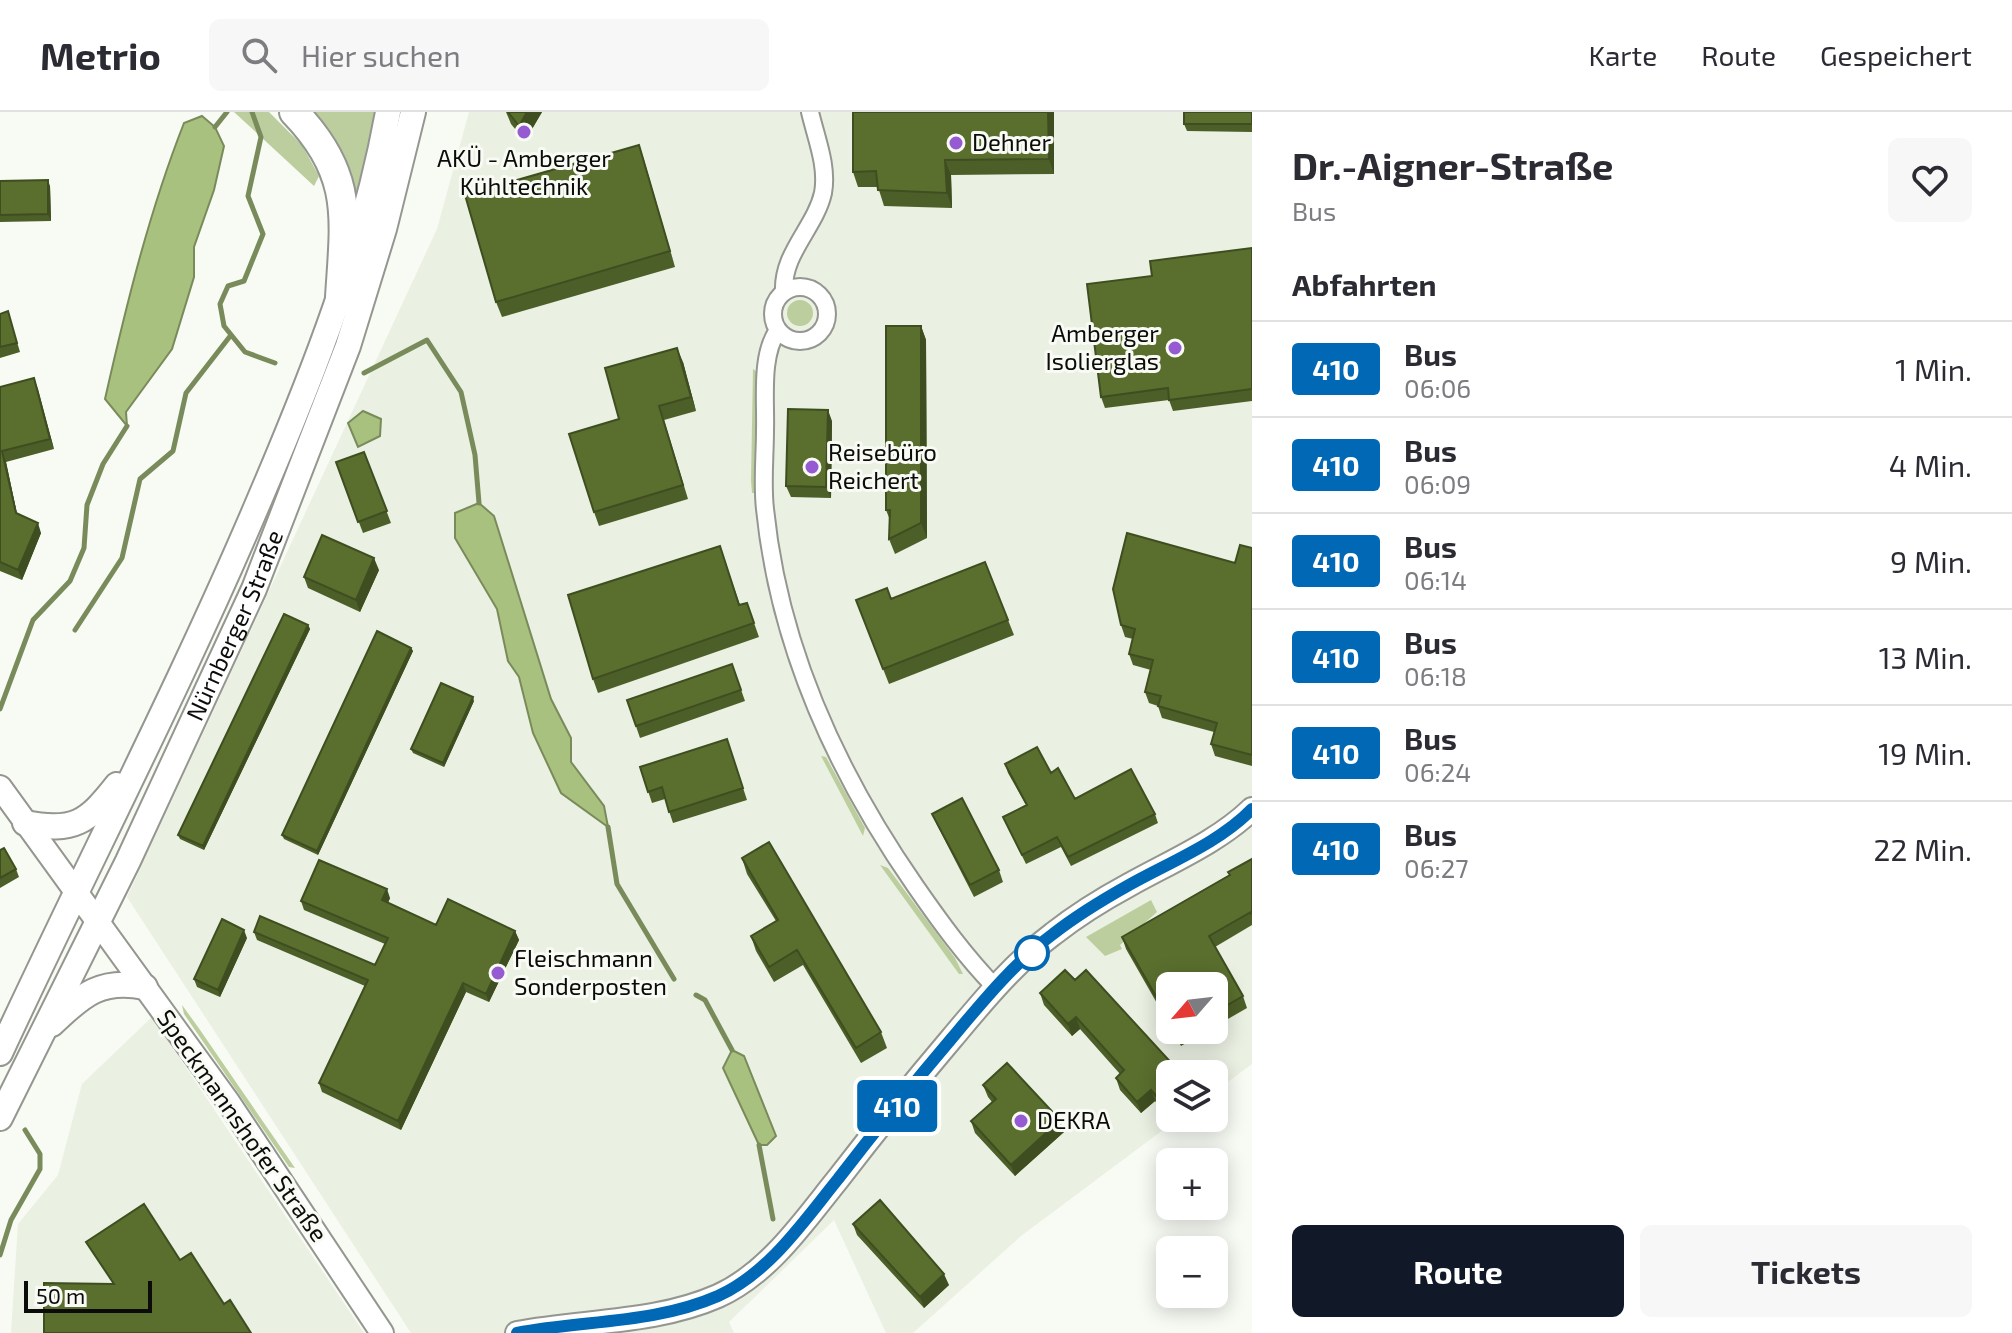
<!DOCTYPE html>
<html lang="de">
<meta charset="utf-8">
<style>
:root{--surface:#fff;--page:#f7f7f7;--text:#2b2b33;--muted:#7c7c81;--line:#e1e1e2;--accent:#111827}
body{margin:0;font-family:"Exo 2",sans-serif;background:var(--page);color:var(--text);height:100vh;display:flex;flex-direction:column;font-size:30px;white-space:nowrap}
*{box-sizing:border-box;margin:0}
p{font-size:26px;color:var(--muted)}
.icon{flex:none;width:44px;height:44px;fill:none;stroke:currentColor;stroke-width:2;stroke-linecap:round;stroke-linejoin:round}
.map{position:relative;flex:1;overflow:hidden}
.details{display:flex;flex-direction:column;background:var(--surface);width:760px}
.details>*{flex:none}
.badge{padding:0 16px;border-radius:6px;font-size:28px;line-height:52px}
.needle{width:52px;rotate:242deg}
.tools{position:absolute;left:1156px;top:860px;display:grid;gap:16px}
.tools a{display:grid;place-items:center;width:72px;height:72px;border-radius:12px;background:var(--surface);box-shadow:0 4px 20px #0003;font-size:40px}
.scale{position:absolute;left:24px;bottom:20px;width:128px;box-sizing:border-box;padding-left:8px;border:4px solid #0b0c0a;border-top:0;font-size:22px;line-height:28px;white-space:nowrap;color:#0b0c0a;-webkit-text-stroke:6px #f8faf4;paint-order:stroke}
.map>.badge{position:absolute;translate:-50% -50%;box-shadow:0 0 0 4px #fff}
h2{padding:0 40px;font-size:30px;line-height:72px}
.round{display:grid;place-items:center;flex:none;width:84px;height:84px;border-radius:12px;background:var(--page)}
.headline{display:flex;align-items:center;justify-content:space-between;height:136px;padding:0 40px}
h1{font-size:38px;font-weight:700;line-height:60px}
.cta{display:flex;gap:16px;margin-top:auto;padding:16px 40px}
.cta a{flex:1;height:92px;border-radius:12px;background:var(--accent);color:#fff;font-size:32px;font-weight:700;line-height:92px;text-align:center}
.cta a+a{background:var(--page);color:var(--text)}
ul{padding:0;list-style:none}
li{display:flex;align-items:center;gap:24px;height:96px;padding:0 40px;border-top:2px solid var(--line)}
li div{flex:1}
li b{display:block;font-size:30px}
li em{font-style:normal}
li .badge{min-width:88px;font-weight:700;text-align:center}
header{display:flex;align-items:center;gap:48px;box-sizing:border-box;height:112px;padding:0 40px;background:var(--surface);border-bottom:2px solid var(--line)}
header strong{font-size:38px}
nav{display:flex;gap:44px;margin-inline-start:auto;font-size:28px}
.search{width:560px;height:72px;background:var(--page);display:flex;align-items:center;gap:20px;box-sizing:border-box;padding:0 28px;border-radius:12px;color:var(--muted);font-size:30px}
main{display:flex;flex:1;min-height:0}
.map>svg:first-child{display:block}
.built{fill:#eaf0e2;fill-rule:evenodd}
.green{fill:#bcce9e}
.water{fill:#a9c17e;stroke:#7a8b5b;stroke-width:2}
.lines{fill:none;stroke-linecap:round;stroke-linejoin:round}
.stream{stroke:#7a8b5b;stroke-width:5}
.street-casing{stroke:#949690;stroke-width:20}
.secondary-casing{stroke:#949690;stroke-width:26}
.primary-casing{stroke:#949690;stroke-width:28}
.highway-casing{stroke:#949690;stroke-width:32}
.street{stroke:#fff;stroke-width:16}
.secondary{stroke:#fff;stroke-width:22}
.primary{stroke:#fff;stroke-width:24}
.highway{stroke:#fff;stroke-width:28}
.wall{fill:#4d5f28}
.shaded-wall{fill:#3f4e20}
.building{fill:#5a6f2e;stroke:#3f4e20;stroke-width:2}
.line-casing{stroke:#fff;stroke-width:18}
.line{stroke:#0068b4;stroke-width:12}
.poi-dot{fill:#965bd2;stroke:#f8faf4;stroke-width:3}
.stop-dot{fill:#fff;stroke:#0068b4;stroke-width:4}
.labels{text-anchor:middle;stroke-width:6;stroke-linejoin:round;paint-order:stroke}
.poi-label{font-size:24px;fill:#0b0c0a;stroke:#f8faf4;text-anchor:start}
.street-label{font-size:24px;fill:#0b0c0a;stroke:#f8faf4}
</style>
<header>
<strong>Metrio</strong>
<div class="search"><svg class="icon" aria-label="search" viewBox="0 0 24 24"><circle cx="10" cy="10" r="6"/><path d="M15 15l6 6"/></svg>Hier suchen</div>
<nav><a>Karte</a><a>Route</a><a>Gespeichert</a></nav>
</header>
<main>
<div class="map">
<svg width="1252" height="1221" viewBox="0 0 1252 1221">
<rect width="100%" height="100%" fill="#f8faf4"/>
<!-- built -->
<path class="built" d="M469 0H1252V952L1214 980V962H1170V1006H1179L1021 1124 913 1221H886L834 1108 729 1210 734 1221H411L127 785 437 117ZM1170 874H1214V918H1170Z
M152 905 364 1221H11L18 1112 58 1063 82 972Z"/>
<!-- green -->
<path class="green" d="M234 0H269L302 33 319 64 314 74Z
M307 0H377L357 94Z
M787 201a13 13 0 1 1 26 0a13 13 0 1 1-26 0Z
M753 257 757 260V380L754 381H752L751 369Z
M821 644 826 645 865 716 863 724Z
M880 753 888 756 955 846 963 862H959Z
M1151 788 1157 800 1120 833 1122 837 1105 844 1086 825Z
M182 893 198 915 295 1056 289 1055 184 902Z"/>
<!-- water -->
<path class="water" d="M202 4 215 15 224 34 214 78 194 135V165L172 237 126 300 127 314 105 287C126 194 149 100 184 11Z
M363 299 381 307 380 324 358 335 348 311Z
M479 391 494 404 551 587 571 626V650L604 694 608 715 561 681 533 621 519 565 508 549 497 497 455 426V401Z
M732 938 744 944 776 1024 767 1033H759L723 956Z"/>
<g class="lines">
<!-- stream -->
<path class="stream" d="M252 0 261 25 248 84 263 122 244 169 228 174 220 192 224 214 245 240 275 251
M215 15 227 0
M364 261 427 228 461 280 475 343 479 391
M75 518 122 446 140 367 173 339 186 281 231 223
M0 597 33 508 70 469 84 436 87 393 103 352 127 314
M608 715 617 772 674 867
M696 883 705 888 732 938
M759 1033 773 1107
M0 1143 11 1108 40 1057V1042L25 1018"/>
<defs>
<path id="street" d="M773 202a27 27 0 1 1 54 0a27 27 0 1 1-54 0Z
M784 180C782 141 815 116 823 81 828 54 816 26 810 0
M778 218C760 244 766 287 765 318 765 344 762 371 765 397 779 535 838 663 916 775 941 811 965 844 995 875"/>
<path id="secondary" d="M0 675 229 991 382 1221
M517 1221C584 1208 654 1212 718 1184 769 1161 804 1109 838 1067 875 1019 913 972 952 926 983 889 1014 851 1053 822 1076 804 1103 787 1129 773 1170 750 1218 730 1252 697"/>
<g id="primary">
<path d="M25 711C74 721 88 710 117 673"/>
<path d="M52 912C83 882 102 866 145 875"/>
<path d="M0 941C86 755 181 573 261 384 314 260 364 133 388 0"/>
<path id="s1" d="M0 1006 128 749 254 477 348 234 384 117 413 0"/>
</g>
<path id="highway" d="M294 0C354 62 345 105 340 185"/>
</defs>
<!-- street casing -->
<use href="#street" class="street-casing"/>
<!-- secondary casing -->
<use href="#secondary" class="secondary-casing"/>
<!-- primary casing -->
<use href="#primary" class="primary-casing"/>
<!-- highway casing -->
<use href="#highway" class="highway-casing"/>
<!-- street -->
<use href="#street" class="street"/>
<!-- secondary -->
<use href="#secondary" class="secondary"/>
<!-- primary -->
<use href="#primary" class="primary"/>
<!-- highway -->
<use href="#highway" class="highway"/>
</g>
<!-- wall -->
<path class="wall" d="M506 0H542L525 29 511 12Z
M1054 0V62L951 63 952 96 884 94 878 75H858L853 60Z
M1252 0V20L1187 19 1184 12Z
M639 33 675 155 502 205 496 190Z
M0 69 50 74 51 109 0 110Z
M1252 136V289L1173 299 1169 288 1105 296 1101 285 1152 164Z
M8 199 20 240 0 246V202Z
M921 214 926 228 927 426 895 442 889 427 890 408 886 398Z
M683 250 696 299 664 308 688 387 599 414 594 400Z
M34 266 54 337 6 350 17 402 41 421 22 468 0 459V275Z
M832 309 831 386 791 385 786 374Z
M364 340 391 411 363 421 336 350Z
M720 434 740 493 747 491 759 525 598 581 593 567Z
M1252 436V654L1215 644 1211 632 1214 620 1162 606 1158 594 1149 591 1145 580 1151 558 1133 553 1129 542 1133 527 1125 525 1121 513 1235 451Z
M985 450 1014 523 889 572 856 488 891 487Z
M379 458 360 500 308 476 304 465Z
M308 513 310 517 204 738 180 727 178 723Z
M411 536 413 539 318 743 284 727 282 723Z
M732 552 745 589 640 626 627 588Z
M474 589 444 655 413 641 411 637Z
M727 627 747 688 673 711 665 687 652 691 640 655Z
M1005 652 1051 661 1075 687 1155 702 1158 711 1071 754 1061 735 1026 752 1003 705 1026 693 1008 661Z
M932 702 999 758 1003 770 974 785 937 713Z
M0 738 16 757 19 765 0 776Z
M742 746 881 920 887 936 861 951 803 853 774 870 756 839 751 824 776 809 747 762Z
M1252 747V813L1215 835 1243 884 1247 896 1214 915V874H1170V914L1126 837 1122 825 1229 763Z
M390 786 388 791 436 813 515 819 519 828 489 890 466 880 401 1018 322 980 319 971 365 874 257 828 254 820 375 853 385 832 304 798 301 789Z
M247 826 220 885 197 875 194 867Z
M1075 868 1177 957 1162 997 1155 989 1141 1001 1120 978 1116 966 1120 962 1080 917 1072 924 1044 893 1040 881Z
M1173 918H1208L1181 934Z
M983 973 1064 1020 1015 1064 975 1021 971 1009 992 990 988 985Z
M853 1112 949 1173 924 1196 857 1123Z"/>
<!-- shaded-wall -->
<path class="shaded-wall" d="M527 0H542L525 29 519 14Z
M1048 0H1054V62L1049 47Z
M639 33 644 48 675 155 670 139Z
M945 48 951 63 952 96 947 81Z
M48 68 50 74 51 109 48 102Z
M921 214 926 228 927 426 921 411Z
M677 236 683 250 696 299 691 285Z
M34 266 38 277 54 337 50 327Z
M828 298 832 309 831 386 826 375Z
M2 339 6 350 19 411 16 401Z
M38 411 41 421 22 468 18 458Z
M374 446 379 458 360 500 356 488Z
M308 513 310 517 204 738 203 734Z
M411 536 413 539 318 743 317 739Z
M473 585 474 589 444 655 443 651Z
M387 777 390 786 385 797 382 788Z
M244 818 247 826 220 885 218 878Z
M515 819 519 828 489 890 486 882Z
M463 871 466 880 401 1018 398 1009Z
M1076 905 1080 917 1072 924 1068 912Z
M1170 975V991L1162 997 1158 986Z
M1151 978 1155 989 1141 1001 1137 990Z
M1060 1008 1064 1020 1015 1064 1011 1053Z
M944 1162 949 1173 924 1196 920 1185Z"/>
<!-- building -->
<path class="building" d="M508 0H527L519 14Z
M853 0H1048L1049 47 945 48 947 81 878 78 876 59 853 60Z
M1184 0H1252V12H1184Z
M639 33 670 139 496 190 465 83Z
M48 68V102L0 103V69Z
M1252 136V277L1169 288 1168 276 1101 285 1087 172 1152 164 1150 149Z
M8 199 17 231 0 235V202Z
M886 214H921V411L889 427 890 398H886Z
M677 236 691 285 659 294 683 373 594 400 569 322 619 307 605 256Z
M34 266 50 327 2 339 16 401 38 411 18 458 0 450V275Z
M788 297 828 298 826 375 786 374Z
M364 340 387 399 358 410 336 350Z
M1127 421 1235 451 1240 433 1252 436V643L1211 632 1217 611 1158 594 1161 584 1145 580 1153 548 1129 542 1135 517 1121 513 1113 477Z
M322 423 374 446 356 488 304 465Z
M720 434 739 493 747 491 754 511 593 567 568 483Z
M985 450 1008 508 883 557 856 488 887 476 891 487Z
M284 502 308 513 203 734 178 723Z
M377 519 411 536 317 739 282 723Z
M732 552 741 578 636 614 627 588Z
M441 571 473 585 443 651 411 637Z
M727 627 743 676 669 700 662 675 648 680 640 655Z
M1037 635 1051 661 1058 656 1075 687 1131 657 1155 702 1068 745 1057 725 1022 743 1003 705 1027 693 1005 652Z
M962 686 999 758 970 773 932 702Z
M769 730 881 920 856 936 797 838 769 855 751 824 778 808 742 746Z
M4 736 16 757 0 766V738Z
M1252 747V803L1251 800 1209 824 1243 884 1214 901V874H1170V909L1122 825 1230 763 1228 760Z
M319 748 387 777 382 788 436 813 448 787 515 819 486 882 463 871 398 1009 319 971 368 868 254 820 260 804 375 853 388 826 301 789Z
M222 807 244 818 218 878 194 867Z
M1065 858 1075 868 1086 858 1177 957 1170 962V975L1158 986 1151 978 1137 990 1116 966 1124 958 1076 905 1068 912 1040 881Z
M1007 951 1060 1008 1011 1053 971 1009 996 987 983 973Z
M880 1088 944 1162 920 1185 853 1112Z
M144 1092 180 1148 191 1141 224 1192 230 1188 251 1221H44V1171L114 1172 86 1130Z"/>
<g class="lines">
<defs>
<path id="line" d="M517 1221C584 1208 654 1212 718 1184 769 1161 804 1109 838 1067 875 1019 913 972 952 926 983 889 1014 851 1053 822 1076 804 1104 787 1129 773 1170 750 1219 731 1252 697"/>
</defs>
<!-- line casing -->
<use href="#line" class="line-casing"/>
<!-- line -->
<use href="#line" class="line"/>
</g>
<!-- markers -->
<g class="poi-dot">
<circle cx="524" cy="20" r="8"/>
<circle cx="956" cy="31" r="8"/>
<circle cx="1175" cy="236" r="8"/>
<circle cx="812" cy="355" r="8"/>
<circle cx="498" cy="861" r="8"/>
<circle cx="1021" cy="1009" r="8"/>
</g>
<circle class="stop-dot" cx="1032" cy="841" r="16"/>
<g class="labels">
<!-- poi labels -->
<g class="poi-label">
<text x="972" y="39">Dehner</text>
<text x="524" y="55" text-anchor="middle">AKÜ - Amberger<tspan x="524" dy="28">Kühltechnik</tspan></text>
<text x="1159" y="230" text-anchor="end">Amberger<tspan x="1159" dy="28">Isolierglas</tspan></text>
<text x="828" y="349">Reisebüro<tspan x="828" dy="28">Reichert</tspan></text>
<text x="514" y="855">Fleischmann<tspan x="514" dy="28">Sonderposten</tspan></text>
<text x="1037" y="1017">DEKRA</text>
</g>
<!-- street labels -->
<g class="street-label">
<text dy="8" stroke="none"><textPath href="#s1" startOffset="546">Nürnberger Straße</textPath></text>
<text transform="translate(242 1014) rotate(55)" y="8">Speckmannshofer Straße</text>
</g>
</g>
</svg>
<div class="tools">
<a><svg class="needle" viewBox="-14 -14 28 28"><path d="M0-13l5 13h-10z" fill="#e53935"/><path d="M0 13l5-13h-10z" fill="#7c7c81"/></svg></a>
<a><svg class="icon" aria-label="layers" viewBox="0 0 24 24"><path d="M12 4l9 5-9 5-9-5zM3 14l9 5 9-5"/></svg></a>
<a>+</a>
<a>−</a>
</div>
<div class="scale">50 m</div>
<b class="badge" style="left:897px;top:994px;background:#0068b4;color:#fff">410</b>
</div>
<section class="details">
<div class="headline"><div><h1>Dr.-Aigner-Straße</h1><p>Bus</p></div><a class="round"><svg class="icon" aria-label="heart" viewBox="0 0 24 24"><path d="M12 20l-8-8c-3-5 5-10 8-4 3-6 11-1 8 4z"/></svg></a></div>
<h2>Abfahrten</h2>
<ul>
<li><span class="badge" style="background:#0068b4;color:#fff">410</span><div><b>Bus</b><p>06:06</p></div><em>1 Min.</em></li>
<li><span class="badge" style="background:#0068b4;color:#fff">410</span><div><b>Bus</b><p>06:09</p></div><em>4 Min.</em></li>
<li><span class="badge" style="background:#0068b4;color:#fff">410</span><div><b>Bus</b><p>06:14</p></div><em>9 Min.</em></li>
<li><span class="badge" style="background:#0068b4;color:#fff">410</span><div><b>Bus</b><p>06:18</p></div><em>13 Min.</em></li>
<li><span class="badge" style="background:#0068b4;color:#fff">410</span><div><b>Bus</b><p>06:24</p></div><em>19 Min.</em></li>
<li><span class="badge" style="background:#0068b4;color:#fff">410</span><div><b>Bus</b><p>06:27</p></div><em>22 Min.</em></li>
</ul>
<div class="cta"><a>Route</a><a>Tickets</a></div>
</section>
</main>
